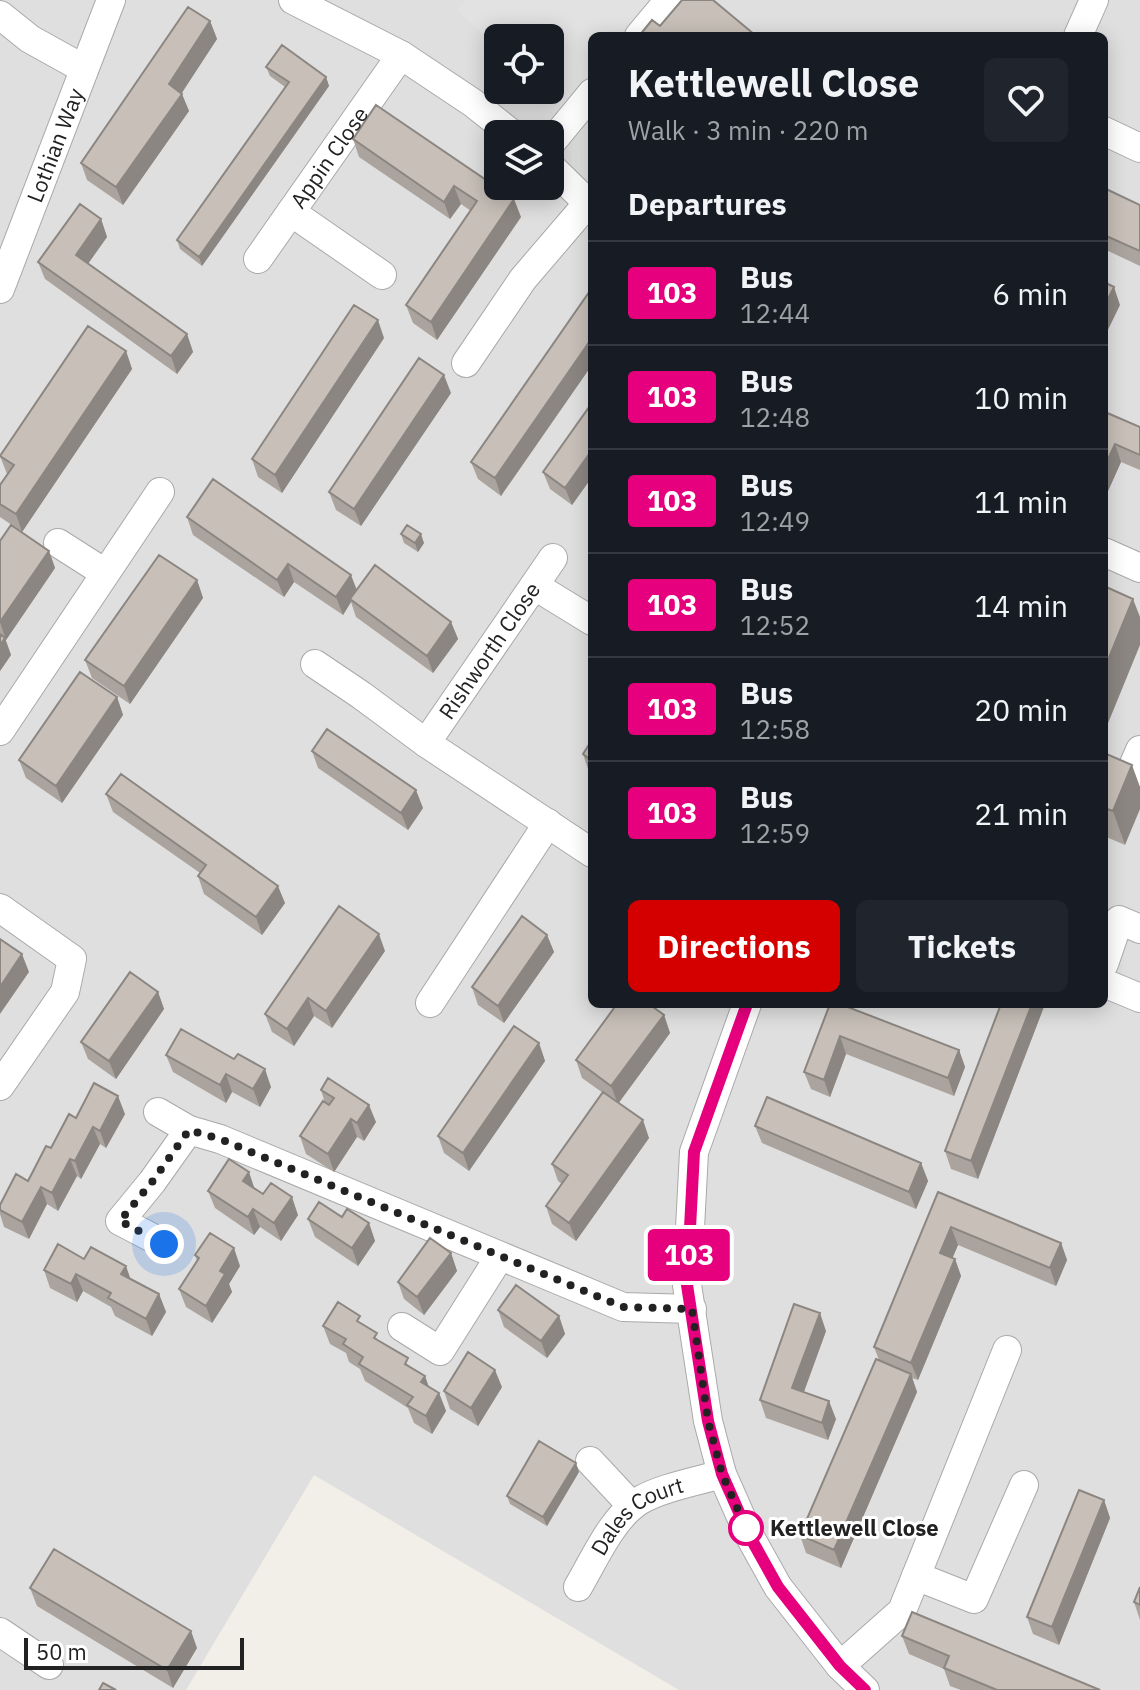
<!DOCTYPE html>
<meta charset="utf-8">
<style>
:root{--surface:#171b24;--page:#20242c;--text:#f1f3f6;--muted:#9ea1a6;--line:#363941;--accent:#d40000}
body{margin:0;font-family:"IBM Plex Sans",sans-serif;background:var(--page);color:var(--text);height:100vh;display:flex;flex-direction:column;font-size:30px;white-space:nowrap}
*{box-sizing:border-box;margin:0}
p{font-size:26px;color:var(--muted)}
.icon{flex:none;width:44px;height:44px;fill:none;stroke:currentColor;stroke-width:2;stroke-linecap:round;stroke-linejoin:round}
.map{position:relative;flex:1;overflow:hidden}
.panel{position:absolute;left:588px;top:32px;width:520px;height:976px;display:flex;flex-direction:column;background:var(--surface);border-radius:12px;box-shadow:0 4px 20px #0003}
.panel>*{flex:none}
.badge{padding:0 16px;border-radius:6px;font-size:28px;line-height:52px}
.tools{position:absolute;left:484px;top:24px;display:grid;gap:16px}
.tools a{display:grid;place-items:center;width:80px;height:80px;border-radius:12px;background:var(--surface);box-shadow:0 4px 20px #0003;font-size:40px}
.scale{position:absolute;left:24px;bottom:20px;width:220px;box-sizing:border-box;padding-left:8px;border:4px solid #222;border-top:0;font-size:22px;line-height:28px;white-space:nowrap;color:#222;-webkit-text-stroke:6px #fff;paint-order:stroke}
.you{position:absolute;width:40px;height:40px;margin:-20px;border:6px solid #fff;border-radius:50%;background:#1a73e8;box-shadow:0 0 0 12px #1a73e833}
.map>.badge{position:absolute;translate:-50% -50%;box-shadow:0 0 0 4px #fff}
h2{padding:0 40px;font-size:30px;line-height:72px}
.round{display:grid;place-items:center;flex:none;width:84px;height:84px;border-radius:12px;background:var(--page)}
.head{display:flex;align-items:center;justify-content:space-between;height:136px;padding:0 40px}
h1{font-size:38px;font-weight:700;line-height:60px}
.button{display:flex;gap:16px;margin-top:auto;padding:16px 40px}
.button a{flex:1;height:92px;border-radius:12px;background:var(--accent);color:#fff;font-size:32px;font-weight:700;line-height:92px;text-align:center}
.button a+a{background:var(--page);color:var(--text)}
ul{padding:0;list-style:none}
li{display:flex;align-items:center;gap:24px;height:104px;padding:0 40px;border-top:2px solid var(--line)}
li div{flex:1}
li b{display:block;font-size:30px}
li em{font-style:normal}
li .badge{min-width:88px;font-weight:700;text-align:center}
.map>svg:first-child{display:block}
.residential{fill:#e0dfdf;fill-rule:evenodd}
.parking{fill:#e2e2e2}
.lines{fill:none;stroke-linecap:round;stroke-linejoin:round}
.minor-casing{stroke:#a9a9a9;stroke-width:30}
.minor{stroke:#fff;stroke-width:28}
.wall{fill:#aba49e}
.shaded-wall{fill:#8b8681}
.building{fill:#c7bfb8;stroke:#8b8681;stroke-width:2}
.line-casing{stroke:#fff;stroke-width:18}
.line{stroke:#e6007e;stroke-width:12}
.walk{stroke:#222;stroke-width:8;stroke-dasharray:0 14.4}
.stop-dot{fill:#fff;stroke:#e6007e;stroke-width:4}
.labels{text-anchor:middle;stroke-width:6;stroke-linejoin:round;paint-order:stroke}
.street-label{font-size:22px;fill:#222;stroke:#fff}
.stop-label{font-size:22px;font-weight:bold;fill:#222;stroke:#fff;text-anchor:start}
</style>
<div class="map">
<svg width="1140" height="1690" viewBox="0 0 1140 1690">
<rect width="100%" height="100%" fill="#f2efe9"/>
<!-- residential -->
<path class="residential" d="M0 0H1140V1690H679L314 1475 186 1690H0ZM592 36H1104V1004H592ZM498 38H550V90H498ZM498 134H550V186H498Z"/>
<!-- parking -->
<path class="parking" d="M466 0H649L620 36H592V72L563 108 543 90H550V38H498V48L457 10Z"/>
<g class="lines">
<defs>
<g id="minor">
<path d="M293 0 401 55 473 103 512 134"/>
<path d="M0 15 30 39 84 69"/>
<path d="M639 36 669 0"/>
<path d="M1078 36 1094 0"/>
<path d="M1104 131 1140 148"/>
<path d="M550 144 592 93"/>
<path d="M550 166 592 207"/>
<path d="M291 212 382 275"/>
<path id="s1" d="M258 259 401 55"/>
<path id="s2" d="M0 289 111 0"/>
<path d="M466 363 523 279 588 203"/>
<path d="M58 543 105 573"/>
<path d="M1104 552 1140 568"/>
<path d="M535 586 592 621"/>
<path d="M315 664 361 695 426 743 592 853"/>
<path d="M0 731 160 492"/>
<path id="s3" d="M426 743 553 558"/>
<path d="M1127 780 1140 750"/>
<path d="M0 908 72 959 65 992 0 1086"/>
<path d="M1104 964 1119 920 1140 929"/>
<path d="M1104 983 1140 998"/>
<path d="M430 1003 548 823"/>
<path d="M747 1004 694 1152 687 1285 708 1421 722 1474 749 1535 778 1587 840 1666 865 1690"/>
<path d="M158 1112 189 1130"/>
<path d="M164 1244 120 1221 152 1182 189 1130 220 1139 623 1307 692 1309"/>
<path d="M402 1327 440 1351 500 1256"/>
<path d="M590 1461 632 1506"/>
<path d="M916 1576 974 1599 1024 1485"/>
<path id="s4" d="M578 1587C594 1560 612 1518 639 1501 660 1488 698 1481 722 1474"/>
<path d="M0 1632 49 1665"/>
<path d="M840 1666 902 1611 1007 1350"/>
</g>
</defs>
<!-- minor casing -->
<use href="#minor" class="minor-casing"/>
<!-- minor -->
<use href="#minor" class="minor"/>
</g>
<!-- wall -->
<path class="wall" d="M210 21 217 39 181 93 189 111 123 205 87 180 81 163Z
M266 67 326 77 329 86 202 266 180 249 177 240 285 87 270 76Z
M353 139 521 217 437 340 413 323 406 305 471 211 461 204 450 219 359 157Z
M1104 188 1140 205V266L1104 249Z
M101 219 107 237 88 264 187 334 193 352 177 374 45 279 38 262Z
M592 288 501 496 478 479 471 462Z
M384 338 282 493 258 477 252 459Z
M126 351 132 369 22 532 0 517V485L7 474 0 456Z
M451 393 361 526 336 510 329 492Z
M592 403V477L572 505 550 489 543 472Z
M1104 414 1140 427V470L1121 462 1104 500Z
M187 517 357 590 451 622 458 639 433 673 356 617 351 602 343 615 294 582 284 597 193 535Z
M401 534 424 543 418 552 404 543Z
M0 541 49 551 55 568 6 640 5 639 11 655 0 671Z
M197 580 203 598 130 704 92 678 85 660Z
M117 697 123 715 62 803 26 778 19 760Z
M592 740V774L589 772 583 754Z
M312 751 423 808 408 830 318 768Z
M1104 753 1125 845 1104 836Z
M106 794 285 903 262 935 204 894 198 876 200 873 113 812Z
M547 935 554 952 504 1023 478 1005 472 987Z
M385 951 332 1028 314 1016 294 1046 272 1032 265 1014Z
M158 992 164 1009 116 1079 88 1059 81 1042Z
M830 1004 959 1050 965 1067 954 1096 846 1054 830 1097 811 1089 804 1072Z
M1001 1004H1045L978 1179 951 1169 945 1151Z
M664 1015 670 1033 618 1103 649 1138 576 1241 552 1224 546 1206 562 1184 558 1181 552 1164 603 1093 582 1078 576 1060Z
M539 1043 545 1061 469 1171 444 1153 438 1136Z
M166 1055 271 1087 260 1107 232 1092 226 1103 173 1072Z
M321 1090 376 1122 364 1141 357 1137 334 1172 306 1154 300 1136 325 1103Z
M125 1114 106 1148 100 1144 81 1179 77 1176 58 1211 47 1204 29 1239 4 1227 0 1214V1205L28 1181 51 1148 76 1118Z
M755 1126 921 1163 928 1181 916 1209 762 1143Z
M255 1189 298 1215 281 1241 260 1227 254 1235 215 1208 208 1191Z
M938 1192 1061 1243 1067 1260 1056 1286 958 1245 952 1258 955 1259 961 1276 918 1380 912 1378 917 1392 841 1568 806 1553 800 1535 879 1360 874 1347Z
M342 1217 369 1223 375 1241 358 1266 315 1237 308 1219Z
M451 1253 457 1271 424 1315 404 1299 398 1282Z
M195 1255 240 1266 229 1284 232 1292 212 1323 186 1307 179 1289 197 1261Z
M84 1259 131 1279 159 1294 166 1312 152 1336 115 1316 111 1307 83 1291 77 1302 50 1288 44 1270Z
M498 1310 559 1316 565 1334 547 1358 504 1327Z
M363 1324 380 1342 411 1367 425 1376 429 1387 439 1393 446 1411 432 1434 414 1423 408 1408 365 1381 360 1369 349 1362 346 1353 330 1344 323 1326Z
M826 1331 804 1392 836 1419 828 1440 766 1418 760 1400Z
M502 1387 478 1426 450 1409 444 1391Z
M579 1472 547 1526 510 1504 507 1496Z
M1104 1500 1110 1518 1059 1645 1033 1634 1027 1617Z
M1140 1587V1620L1134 1602Z
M30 1588 197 1648 173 1688 37 1606Z
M902 1636 1100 1690H961L950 1686 944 1669 909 1654Z"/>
<!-- shaded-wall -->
<path class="shaded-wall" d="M210 21 217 39 176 102 169 84Z
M326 77 329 86 202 266 199 257Z
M182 94 189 111 123 205 116 187Z
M454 186 461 204 450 219 444 202Z
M514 199 521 217 437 340 431 322Z
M101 219 107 237 82 272 76 255Z
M1114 287 1120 305 1104 338V307Z
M378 320 384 338 282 493 275 475Z
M187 334 193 352 177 374 171 356Z
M592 338V365L501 496 495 478Z
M126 351 132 369 22 532 16 514Z
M444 375 451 393 361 526 354 509Z
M1115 444 1121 462 1104 500V468Z
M592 450V477L572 505 565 488Z
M421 534 424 543 418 552 415 543Z
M49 551 55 568 6 640 0 622Z
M288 564 294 582 284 597 277 580Z
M351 575 358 593 350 599 351 602 343 615 336 597Z
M197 580 203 598 130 704 124 686Z
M1133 599 1140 617V645L1104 733V670Z
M451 622 458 639 433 673 427 656Z
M5 638 11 655 0 671V645Z
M117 697 123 715 62 803 56 786Z
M1132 765 1140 787V809L1125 845 1113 811Z
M416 790 423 808 408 830 401 813Z
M278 886 285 903 262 935 256 917Z
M379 934 385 951 332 1028 326 1011Z
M547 935 554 952 504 1023 498 1006Z
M22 954 29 972 0 1014V987Z
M158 992 164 1009 116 1079 109 1061Z
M308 998 314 1016 294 1046 287 1029Z
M1032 1004H1045L978 1179 971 1161Z
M664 1015 670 1033 618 1104 611 1086Z
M840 1036 846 1054 830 1097 824 1080Z
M539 1043 545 1061 469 1171 463 1153Z
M959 1050 965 1067 954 1096 948 1078Z
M265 1069 271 1087 260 1107 253 1089Z
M226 1074 232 1092 226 1103 220 1085Z
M118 1096 125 1114 106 1148 100 1131Z
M369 1105 376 1122 364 1141 357 1123Z
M351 1119 357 1137 334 1172 328 1154Z
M643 1120 649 1138 576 1241 569 1223Z
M93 1127 100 1144 81 1179 75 1161Z
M70 1159 77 1176 58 1211 52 1193Z
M921 1163 928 1181 916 1209 909 1192Z
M249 1172 255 1190 243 1181Z
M41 1187 47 1204 29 1239 22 1222Z
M292 1197 298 1215 281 1241 274 1223Z
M253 1209 260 1227 254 1235 248 1217Z
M369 1223 375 1241 358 1266 352 1248Z
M951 1227 958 1245 947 1271 940 1253Z
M1061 1243 1067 1260 1056 1286 1050 1268Z
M234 1248 240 1266 229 1284 232 1292 212 1323 206 1306 220 1271Z
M451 1253 457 1271 424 1315 417 1297Z
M955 1259 961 1276 918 1380 911 1363Z
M126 1266 132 1283 121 1274Z
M76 1274 83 1291 77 1302 71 1284Z
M159 1294 166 1312 152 1336 146 1319Z
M820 1313 826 1331 799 1405 792 1388Z
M559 1316 565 1334 547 1358 541 1341Z
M495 1370 502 1387 478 1426 471 1408Z
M911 1374 917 1392 841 1568 834 1550Z
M425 1376 431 1394 421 1382Z
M439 1393 446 1411 432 1434 426 1416Z
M829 1401 836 1419 828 1440 822 1423Z
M576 1463 579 1472 547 1526 543 1517Z
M1104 1500 1110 1518 1059 1645 1052 1627Z
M191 1631 197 1648 173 1688 167 1670Z"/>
<!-- building -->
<path class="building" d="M682 0H713L755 35 639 36 652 20 660 26Z
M188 7 210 21 169 84 182 94 116 187 81 163Z
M282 45 326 77 199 257 177 240 289 82 266 67Z
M376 105 514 199 431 322 406 305 477 201 454 186 444 202 353 139Z
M1104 188 1140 205V251L1104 235Z
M80 204 101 219 76 255 187 334 171 356 38 262Z
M1104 282 1114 287 1104 307Z
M592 288V338L495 478 471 462Z
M354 305 378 320 275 475 252 459Z
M88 326 126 351 16 514 0 504V485L14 465 0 456Z
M419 358 444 375 354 509 329 492Z
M592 403V450L565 488 543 472Z
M1105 412 1140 427V455L1115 444 1104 468V414Z
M213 479 351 575 336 597 288 564 277 580 187 517Z
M11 525 49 551 0 622V541Z
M407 525 421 534 415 543 401 534Z
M159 555 197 580 124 686 85 660Z
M375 565 451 622 427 656 350 599Z
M1104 586 1133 599 1104 670Z
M0 634 5 638 0 645Z
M80 672 117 697 56 786 19 760Z
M327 729 416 790 401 813 312 751Z
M592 740V761L583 754Z
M1104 753 1132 765 1113 811 1104 808Z
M121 774 278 886 256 917 198 876 206 865 106 794Z
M339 906 379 934 326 1011 308 998 287 1029 265 1014Z
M522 916 547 935 498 1006 472 987Z
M0 939 22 954 0 987Z
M130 972 158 992 109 1061 81 1042Z
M617 1004H649L664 1015 611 1086 576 1060Z
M830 1004H840L959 1050 948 1078 840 1036 824 1080 804 1072Z
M1001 1004H1032L971 1161 945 1151Z
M514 1026 539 1043 463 1153 438 1136Z
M181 1029 234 1059 238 1054 265 1069 253 1089 226 1074 220 1085 166 1055Z
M328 1078 369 1105 357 1123 351 1119 328 1154 300 1136 323 1101 329 1105 334 1098 321 1090Z
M94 1083 118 1096 100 1131 93 1127 75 1161 70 1159 52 1193 41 1187 22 1222 0 1210V1205L16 1174 28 1181 46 1146 51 1148 69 1114 76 1118Z
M603 1092 643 1120 569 1223 546 1206 568 1175 552 1164Z
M767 1097 921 1163 909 1192 755 1126Z
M229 1159 249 1172 243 1181 263 1194 271 1183 292 1197 274 1223 253 1209 248 1217 208 1191Z
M938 1192 1061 1243 1050 1268 951 1227 940 1253 955 1259 911 1363 874 1347Z
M319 1202 342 1217 347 1209 369 1223 352 1248 308 1219Z
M210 1233 234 1248 220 1271 225 1274 206 1306 179 1289 199 1258 195 1255Z
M430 1238 451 1253 417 1297 398 1282Z
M58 1244 84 1259 91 1247 126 1266 121 1274 159 1294 146 1319 108 1298 111 1293 76 1274 71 1284 44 1270Z
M516 1285 559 1316 541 1341 498 1310Z
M338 1302 360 1316 357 1321 377 1333 374 1338 408 1358 405 1364 425 1376 421 1382 439 1393 426 1416 407 1405 413 1397 359 1364 363 1357 343 1344 346 1339 323 1326Z
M794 1304 820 1313 792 1388 829 1401 822 1423 760 1400Z
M468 1352 495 1370 471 1408 444 1391Z
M876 1359 911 1374 834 1550 800 1535Z
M539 1441 576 1463 543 1517 507 1496Z
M1079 1490 1104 1500 1052 1627 1027 1617Z
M54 1549 191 1631 167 1670 30 1588Z
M1140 1587V1605L1134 1602Z
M912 1612 1100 1690H997L944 1668 949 1656 902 1636Z
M103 1683 116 1690H99Z"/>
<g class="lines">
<defs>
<path id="line" d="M747 1004 694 1152 687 1285 708 1421 722 1474 749 1535 778 1587 840 1666 865 1690"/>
</defs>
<!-- line casing -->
<use href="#line" class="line-casing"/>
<!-- line -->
<use href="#line" class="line"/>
<!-- walk -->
<path class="walk" d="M164 1244 120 1221 152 1182 189 1130 220 1139 623 1307 692 1309 708 1421 722 1474 749 1535 746 1528"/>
</g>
<!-- markers -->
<circle class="stop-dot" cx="746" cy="1528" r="16"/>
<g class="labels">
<!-- street labels -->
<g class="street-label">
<text dy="8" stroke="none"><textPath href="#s2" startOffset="154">Lothian Way</textPath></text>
<text dy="8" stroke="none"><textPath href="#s1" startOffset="124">Appin Close</textPath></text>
<text dy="8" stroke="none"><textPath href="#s3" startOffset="112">Rishworth Close</textPath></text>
<text dy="8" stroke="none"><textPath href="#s4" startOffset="96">Dales Court</textPath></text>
</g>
<!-- stop labels -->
<g class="stop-label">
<text x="770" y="1536">Kettlewell Close</text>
</g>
</g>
</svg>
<div class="tools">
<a><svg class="icon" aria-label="locate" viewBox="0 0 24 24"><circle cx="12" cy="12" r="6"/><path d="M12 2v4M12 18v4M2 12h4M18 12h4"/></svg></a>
<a><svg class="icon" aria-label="layers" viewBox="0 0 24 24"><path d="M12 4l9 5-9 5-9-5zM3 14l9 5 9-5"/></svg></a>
</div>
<div class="scale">50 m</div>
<div class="you" style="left:164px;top:1244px"></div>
<b class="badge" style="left:689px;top:1255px;background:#e6007e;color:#fff">103</b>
<section class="panel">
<div class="head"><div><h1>Kettlewell Close</h1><p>Walk · 3 min · 220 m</p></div><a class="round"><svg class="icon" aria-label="heart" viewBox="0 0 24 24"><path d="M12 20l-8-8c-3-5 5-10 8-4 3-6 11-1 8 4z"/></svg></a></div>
<h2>Departures</h2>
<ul>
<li><span class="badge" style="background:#e6007e;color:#fff">103</span><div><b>Bus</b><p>12:44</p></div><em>6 min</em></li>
<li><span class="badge" style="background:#e6007e;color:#fff">103</span><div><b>Bus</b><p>12:48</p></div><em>10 min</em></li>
<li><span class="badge" style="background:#e6007e;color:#fff">103</span><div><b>Bus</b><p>12:49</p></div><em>11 min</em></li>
<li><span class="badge" style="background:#e6007e;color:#fff">103</span><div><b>Bus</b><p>12:52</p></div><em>14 min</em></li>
<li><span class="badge" style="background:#e6007e;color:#fff">103</span><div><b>Bus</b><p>12:58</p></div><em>20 min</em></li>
<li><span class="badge" style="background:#e6007e;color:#fff">103</span><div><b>Bus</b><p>12:59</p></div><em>21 min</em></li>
</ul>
<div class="button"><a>Directions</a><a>Tickets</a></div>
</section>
</div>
